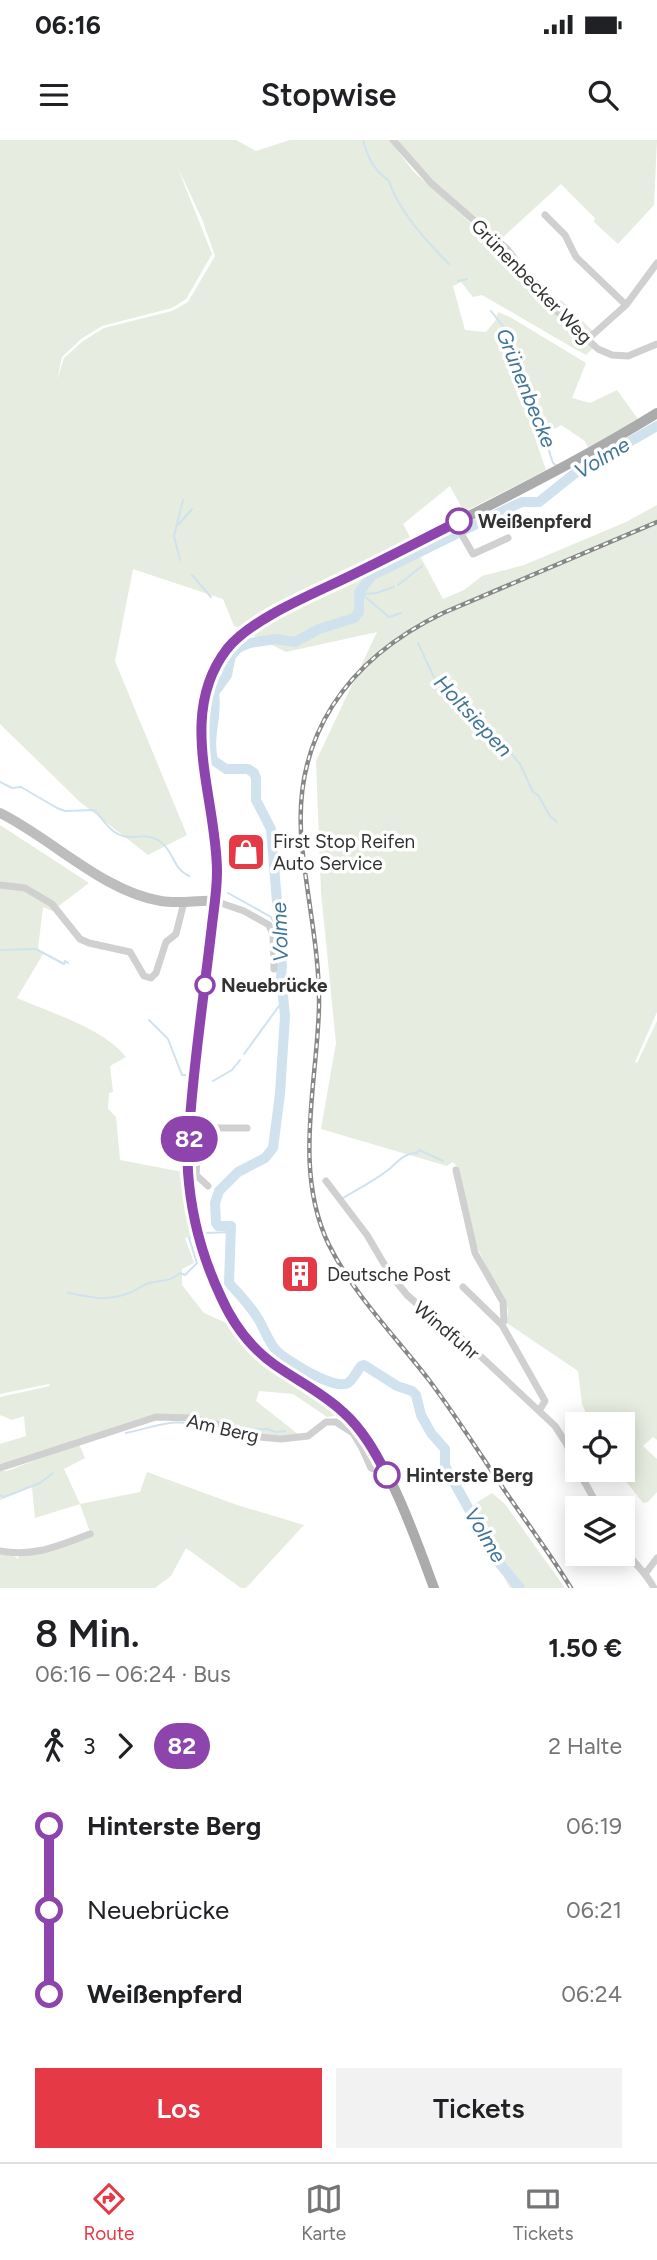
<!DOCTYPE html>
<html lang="de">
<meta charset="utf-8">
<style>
:root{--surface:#fff;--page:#f2f2f2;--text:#202124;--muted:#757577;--line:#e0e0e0;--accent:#e63946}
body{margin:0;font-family:Figtree,sans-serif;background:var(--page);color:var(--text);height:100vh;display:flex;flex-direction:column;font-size:26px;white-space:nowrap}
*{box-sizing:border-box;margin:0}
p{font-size:23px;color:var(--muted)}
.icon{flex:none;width:38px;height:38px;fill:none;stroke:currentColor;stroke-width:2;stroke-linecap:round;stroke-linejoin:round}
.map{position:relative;height:1448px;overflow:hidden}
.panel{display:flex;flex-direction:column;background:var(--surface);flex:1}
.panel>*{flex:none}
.badge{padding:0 14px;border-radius:23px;font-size:24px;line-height:46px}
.controls{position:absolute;left:565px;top:1272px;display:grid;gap:14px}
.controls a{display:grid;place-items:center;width:70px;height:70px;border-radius:0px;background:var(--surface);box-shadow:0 4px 18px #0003;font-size:35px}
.map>.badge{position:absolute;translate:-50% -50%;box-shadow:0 0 0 4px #fff}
.legs{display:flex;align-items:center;gap:10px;height:77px;padding:0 35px;font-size:23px}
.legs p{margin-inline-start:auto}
.headline{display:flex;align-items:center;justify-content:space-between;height:119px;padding:0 35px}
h1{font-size:38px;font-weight:600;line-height:52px}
.button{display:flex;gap:14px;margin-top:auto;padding:14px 35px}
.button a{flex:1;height:80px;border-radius:0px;background:var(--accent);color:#fff;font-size:28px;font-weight:600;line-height:80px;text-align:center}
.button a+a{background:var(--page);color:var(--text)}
ul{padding:0 35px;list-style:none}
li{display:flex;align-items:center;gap:24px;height:84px;font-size:26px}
li i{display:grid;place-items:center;width:10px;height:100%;margin:0 9px;background:currentColor}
li i::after{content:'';width:18px;height:18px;margin:-9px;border:5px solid;border-radius:50%;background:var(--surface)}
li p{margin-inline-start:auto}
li:first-child i{background:linear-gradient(#0000 50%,currentColor 0)}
li:last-child i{background:linear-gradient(currentColor 50%,#0000 0)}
.status{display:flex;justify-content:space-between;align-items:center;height:49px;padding:0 35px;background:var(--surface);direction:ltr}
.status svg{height:19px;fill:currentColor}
header{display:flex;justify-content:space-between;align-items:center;height:91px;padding:0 35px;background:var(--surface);font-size:32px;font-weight:600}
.tabs{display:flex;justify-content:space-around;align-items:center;height:98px;border-top:2px solid var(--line);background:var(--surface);font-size:19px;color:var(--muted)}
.tabs a{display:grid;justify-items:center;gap:4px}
.tabs .on{color:var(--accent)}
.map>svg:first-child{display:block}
.green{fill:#e6ecdf;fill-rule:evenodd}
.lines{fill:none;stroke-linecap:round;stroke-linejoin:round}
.stream{stroke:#cfe2ee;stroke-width:2}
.river{stroke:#cfe2ee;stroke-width:10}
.minor{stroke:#d0d0d0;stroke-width:7}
.secondary{stroke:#bdbdbd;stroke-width:10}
.primary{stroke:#ababab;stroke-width:10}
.rail-casing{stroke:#888;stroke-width:4.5}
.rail{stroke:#fff;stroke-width:2;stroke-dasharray:5;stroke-linecap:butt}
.line-1-casing{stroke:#fff;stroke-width:16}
.line-1{stroke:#8e44ad;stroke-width:10}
.stop-1-dot{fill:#fff;stroke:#8e44ad;stroke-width:3.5}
.labels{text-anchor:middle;stroke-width:7;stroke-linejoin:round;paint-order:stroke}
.street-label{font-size:19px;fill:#333;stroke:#fff}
.stop-label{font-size:19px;font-weight:bold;fill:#333;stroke:#fff;text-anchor:start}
.poi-label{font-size:19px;fill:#333;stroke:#fff;text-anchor:start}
.water-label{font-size:21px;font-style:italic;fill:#3f7597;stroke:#fff}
</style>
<div class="status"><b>06:16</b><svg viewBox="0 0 49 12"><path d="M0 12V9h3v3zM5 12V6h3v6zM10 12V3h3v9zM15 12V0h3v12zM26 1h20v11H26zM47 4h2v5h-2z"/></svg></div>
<header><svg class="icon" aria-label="menu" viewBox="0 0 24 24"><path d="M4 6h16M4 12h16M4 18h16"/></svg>Stopwise<svg class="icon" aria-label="search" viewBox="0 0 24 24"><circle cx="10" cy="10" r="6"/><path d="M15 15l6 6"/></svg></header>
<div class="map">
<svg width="657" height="1448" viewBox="0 0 657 1448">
<rect width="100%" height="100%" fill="#fff"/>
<!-- green -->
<path class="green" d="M0 0H236L256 11 290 0H390L413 31 516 124 551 171 593 208 586 215 575 209 482 155 473 157 461 142 453 146 465 190 486 192 495 181 498 172 510 177 586 223 572 258 590 263 617 250 638 279 589 310 585 301 561 285 536 301 546 330 464 372 450 346 403 384 443 459 464 450 482 436 524 425 626 382 657 365V872L635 922 637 923 657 881V1300L653 1297 643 1306 657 1319V1352L648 1362 643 1363 625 1340 620 1330H623V1284H591L582 1264 578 1231 507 1183 508 1170 477 1107 458 1028 453 1022 447 1026 321 989 336 903 321 752 316 621 377 492 286 512 234 486 223 459 133 429 115 521 187 695 148 715 80 662 0 584ZM177 26 202 79 215 116 188 162 172 171 104 188 83 201 64 218 57 240 62 217 81 199 102 186 172 168 186 159 212 114Z
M396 0H657L654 65 618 104 594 82 595 78 561 44 501 99 417 26Z
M548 151 559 162 561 160 594 192 589 198 549 163Z
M0 685 89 743 52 771 43 767 38 809 43 814 17 858C51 873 103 888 126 917L110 926 113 952 109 953 108 969 116 977 120 1020 183 1032 196 1096 185 1098 194 1123 182 1129V1145L204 1173 229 1184 239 1199 255 1216 276 1233 315 1256 339 1275 327 1277 293 1254 259 1251 256 1261 298 1294 286 1296 249 1293 219 1281 154 1276 0 1325V1304L26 1296 24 1276 12 1280 0 1275V1257L50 1246 49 1244 0 1254Z
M79 1304 85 1318 64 1329 80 1364 140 1352 147 1332 237 1365 304 1385 246 1448H241L186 1408 171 1436 155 1448H0V1414L13 1415 18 1419 19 1416 91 1395 80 1364 35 1378 32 1347 0 1360V1331H7Z
M492 1353 505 1364 565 1448H510L477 1388 465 1376 476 1363Z"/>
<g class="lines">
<!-- stream -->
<path class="stream" d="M363 0C368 18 373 29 389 41 398 70 428 103 449 124
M458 141 467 139
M491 171 506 190 503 193V198L516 216 525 248 539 280 553 323 557 326
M562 341 564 343
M179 384 192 369
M180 420 174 396 183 360
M192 435 211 457
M398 445 422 426
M359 454 363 455 389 477 401 473
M364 454 376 453 394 447
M418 503 437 544 451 556 458 567 474 581 506 607 520 624 533 652 538 655 550 676 557 682
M475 584 479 592
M0 642 12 648 21 647 57 668 65 671 94 670C102 677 107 689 118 694 132 702 145 690 161 702 174 712 173 729 189 736
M228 753 271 777 277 788
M0 810 36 809 64 824 65 821 68 823
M149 880 168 899 182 935H189
M244 914 279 866 284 864
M213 941 232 930 240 920
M343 1058C358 1049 374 1041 388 1030 397 1023 403 1013 417 1013L419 1010 443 1021
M206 1093 231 1092
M68 1153C92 1157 105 1162 129 1153 136 1151 142 1145 149 1143 161 1140 170 1142 180 1133L185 1135 197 1123 189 1098 194 1097
M236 1290 267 1289 276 1292 285 1291
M126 1293C156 1287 178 1275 207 1289L213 1287
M0 1355 4 1357 40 1343 53 1333"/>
<!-- river -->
<path class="river" d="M520 1448 500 1424 482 1386 470 1371 445 1326V1309L431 1293 421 1275 416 1255 412 1251 397 1246 364 1225 361 1226C357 1231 353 1240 348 1243 335 1251 285 1220 276 1210 267 1200 264 1187 257 1177 249 1164 239 1154 229 1143L231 1086H218L216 1083 215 1063 219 1051 238 1032 265 1018 273 1008 280 954 285 876 281 836 282 826 277 788 281 778 277 762 271 689 256 660V638L254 633 248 629H226L213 620C207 595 218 575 214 553L227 535 231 516 238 508 250 503 275 499 295 502 319 489 354 478 359 472V453L371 436 511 367 522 362H539L574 334 657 286"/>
<!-- minor -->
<path class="minor" d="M393 0 431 43 507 109 552 167 598 209 612 215 628 216 657 204
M545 75 565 95 576 117 626 165
M588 199 626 165 657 123
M455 383 473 414 508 398
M0 745 25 748 52 764 80 799 89 803 130 812 144 836 151 838 156 833 166 802 176 794 184 762
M215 761 244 771 269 785 273 794 274 829
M197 988H247
M199 988 196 1035 208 1046
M456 1030 475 1113 503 1162 504 1181 502 1185 545 1261 539 1271
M326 1041 367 1095 390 1134 407 1155 432 1177 459 1196 555 1286 566 1303 578 1329
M463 1147 502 1185
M0 1328 156 1277 192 1278 220 1285 239 1295 281 1299 308 1296 326 1282H336L353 1293 362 1308 371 1328 375 1329 382 1326
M578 1330 599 1368
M623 1407C632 1422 646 1432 654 1448
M0 1411C35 1417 57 1406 90 1394
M645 1434 657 1418"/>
<!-- secondary -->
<path class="secondary" d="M0 673C51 698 104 752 161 761 179 764 197 760 215 761"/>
<!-- primary -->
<path class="primary" d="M434 1448C415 1397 388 1317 349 1278 327 1256 299 1243 274 1225 251 1208 234 1186 222 1160 204 1121 192 1078 188 1035 185 995 192 953 198 913 203 873 207 832 211 791 213 771 217 751 217 730 216 658 176 572 228 508 247 484 278 471 305 458 341 440 378 423 415 405 433 396 451 385 469 376 533 343 596 311 657 273"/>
<defs>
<path id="rail" d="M571 1448C551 1415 527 1383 505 1351 480 1314 456 1276 429 1240 395 1196 354 1155 329 1105 293 1031 317 945 319 867 320 813 307 759 302 705 291 596 348 519 443 473L657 382"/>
</defs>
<!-- rail casing -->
<use href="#rail" class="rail-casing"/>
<!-- rail -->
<use href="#rail" class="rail"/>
</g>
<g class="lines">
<defs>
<path id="line-1" d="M387 1335C375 1312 363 1290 343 1272 323 1253 298 1241 275 1225 251 1208 233 1184 221 1157 203 1119 191 1075 188 1032 187 1011 189 989 191 967 196 907 205 846 212 785 214 768 217 750 217 732 217 659 176 575 227 509 253 477 316 453 354 434 389 417 424 399 459 381"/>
</defs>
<!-- line-1 casing -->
<use href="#line-1" class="line-1-casing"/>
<!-- line-1 -->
<use href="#line-1" class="line-1"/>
</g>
<!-- icons -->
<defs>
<symbol id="shop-square" viewBox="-11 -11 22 22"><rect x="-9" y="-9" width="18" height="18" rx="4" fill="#e63946" stroke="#fff"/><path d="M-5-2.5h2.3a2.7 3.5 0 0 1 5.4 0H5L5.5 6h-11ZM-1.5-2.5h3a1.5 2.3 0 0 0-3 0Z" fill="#fff"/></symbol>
<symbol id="building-square" viewBox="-11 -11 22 22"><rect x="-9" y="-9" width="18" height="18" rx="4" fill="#e63946" stroke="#fff"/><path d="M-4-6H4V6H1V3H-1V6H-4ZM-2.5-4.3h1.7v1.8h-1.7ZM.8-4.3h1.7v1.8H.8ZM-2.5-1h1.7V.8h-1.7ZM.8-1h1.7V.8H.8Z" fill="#fff"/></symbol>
</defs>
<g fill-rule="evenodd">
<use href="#shop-square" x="224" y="690" width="44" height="44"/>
<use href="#building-square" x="278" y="1112" width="44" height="44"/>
</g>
<!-- markers -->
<g class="stop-1-dot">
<circle cx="459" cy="381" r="12"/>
<circle cx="205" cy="845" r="9"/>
<circle cx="387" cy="1335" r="12"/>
</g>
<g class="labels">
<!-- street labels -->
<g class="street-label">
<text transform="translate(532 141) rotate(46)" y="7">Grünenbecker Weg</text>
<text transform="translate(447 1190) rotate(40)" y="7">Windfuhr</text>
<text transform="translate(223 1288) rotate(13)" y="7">Am Berg</text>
</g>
<!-- stop labels -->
<g class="stop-label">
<text x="478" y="388">Weißenpferd</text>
<text x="221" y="852">Neuebrücke</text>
<text x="406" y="1342">Hinterste Berg</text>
</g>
<!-- poi labels -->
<g class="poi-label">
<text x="273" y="708">First Stop Reifen<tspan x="273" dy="22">Auto Service</tspan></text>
<text x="327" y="1141">Deutsche Post</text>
</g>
<!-- water labels -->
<g class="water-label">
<text transform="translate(526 248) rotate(68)" y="7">Grünenbecke</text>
<text transform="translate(602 318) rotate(-31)" y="7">Volme</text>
<text transform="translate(473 576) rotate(47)" y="7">Holtsiepen</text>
<text transform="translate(280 792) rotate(-92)" y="7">Volme</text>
<text transform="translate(485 1395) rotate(59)" y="7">Volme</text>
</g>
</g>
</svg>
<div class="controls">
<a><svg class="icon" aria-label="locate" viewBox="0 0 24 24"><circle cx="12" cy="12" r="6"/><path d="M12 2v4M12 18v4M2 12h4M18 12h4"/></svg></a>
<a><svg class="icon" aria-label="layers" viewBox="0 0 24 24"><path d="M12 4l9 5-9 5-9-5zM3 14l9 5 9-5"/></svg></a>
</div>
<b class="badge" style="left:189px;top:999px;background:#8e44ad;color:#fff">82</b>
</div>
<section class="panel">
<div class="headline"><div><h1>8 Min.</h1><p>06:16 – 06:24 · Bus</p></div><b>1.50 €</b></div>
<div class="legs"><svg class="icon" aria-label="walk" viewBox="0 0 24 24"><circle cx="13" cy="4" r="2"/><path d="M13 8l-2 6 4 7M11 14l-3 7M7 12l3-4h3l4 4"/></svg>3<svg class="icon" aria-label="forward" viewBox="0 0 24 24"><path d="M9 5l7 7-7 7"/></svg><b class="badge" style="background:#8e44ad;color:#fff">82</b><p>2 Halte</p></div>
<ul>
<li><i style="color:#8e44ad"></i><b>Hinterste Berg</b><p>06:19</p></li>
<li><i style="color:#8e44ad"></i><span>Neuebrücke</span><p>06:21</p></li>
<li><i style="color:#8e44ad"></i><b>Weißenpferd</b><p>06:24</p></li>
</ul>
<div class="button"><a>Los</a><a>Tickets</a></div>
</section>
<nav class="tabs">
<a class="on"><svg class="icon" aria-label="directions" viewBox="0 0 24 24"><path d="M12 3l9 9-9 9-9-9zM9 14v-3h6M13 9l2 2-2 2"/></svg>Route</a>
<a><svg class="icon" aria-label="map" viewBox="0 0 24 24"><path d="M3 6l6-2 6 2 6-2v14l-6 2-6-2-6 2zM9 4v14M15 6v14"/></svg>Karte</a>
<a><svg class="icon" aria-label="tickets" viewBox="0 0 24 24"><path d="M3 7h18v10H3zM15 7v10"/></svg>Tickets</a>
</nav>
